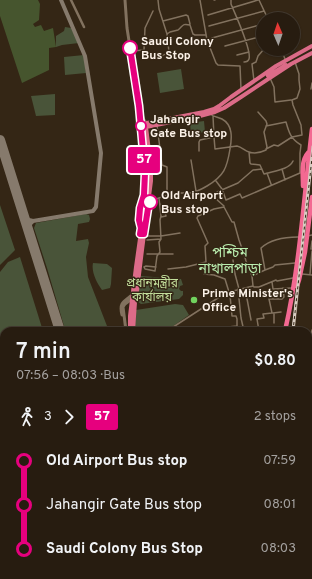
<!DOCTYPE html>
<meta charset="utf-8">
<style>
:root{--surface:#271c10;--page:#2f2519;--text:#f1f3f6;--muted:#a4a19f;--line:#433a30}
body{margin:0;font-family:Overpass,"Noto Sans Bengali",sans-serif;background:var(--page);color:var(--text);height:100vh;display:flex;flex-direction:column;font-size:15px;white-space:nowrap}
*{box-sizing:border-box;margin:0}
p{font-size:13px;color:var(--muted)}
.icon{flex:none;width:22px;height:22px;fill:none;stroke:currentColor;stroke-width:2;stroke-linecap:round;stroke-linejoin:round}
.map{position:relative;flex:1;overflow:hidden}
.side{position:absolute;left:0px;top:327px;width:312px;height:252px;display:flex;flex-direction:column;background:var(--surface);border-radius:12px 12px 0 0;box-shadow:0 1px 3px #0004,0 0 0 1px var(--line)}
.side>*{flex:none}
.badge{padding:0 8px;border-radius:3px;font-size:14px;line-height:26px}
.needle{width:26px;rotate:358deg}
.fabs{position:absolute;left:256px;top:12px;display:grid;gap:8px}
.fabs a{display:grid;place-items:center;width:44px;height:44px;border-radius:50%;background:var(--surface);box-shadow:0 1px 3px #0004,0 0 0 1px var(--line);font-size:20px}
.map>.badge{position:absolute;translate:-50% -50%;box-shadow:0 0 0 2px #fff}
.legs{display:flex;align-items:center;gap:6px;height:44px;padding:0 16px;font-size:13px}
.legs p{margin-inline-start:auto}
.summary{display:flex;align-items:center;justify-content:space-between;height:68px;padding:0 16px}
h1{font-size:22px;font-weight:600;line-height:30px}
ul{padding:0 16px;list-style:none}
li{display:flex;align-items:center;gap:14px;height:44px;font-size:15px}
li i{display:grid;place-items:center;width:6px;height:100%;margin:0 5px;background:currentColor}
li i::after{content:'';width:10px;height:10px;margin:-5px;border:3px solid;border-radius:50%;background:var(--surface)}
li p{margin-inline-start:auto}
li:first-child i{background:linear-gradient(#0000 50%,currentColor 0)}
li:last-child i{background:linear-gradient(currentColor 50%,#0000 0)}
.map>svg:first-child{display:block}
.green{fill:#495439}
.forest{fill:#46552e}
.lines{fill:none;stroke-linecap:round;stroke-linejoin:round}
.taxiway{stroke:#867a6c;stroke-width:4}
.runway{stroke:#867a6c;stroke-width:10}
.minor{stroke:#82725f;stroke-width:1.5}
.tertiary{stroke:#82725f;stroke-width:2.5}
.secondary{stroke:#82725f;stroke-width:3}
.primary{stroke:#c66d7e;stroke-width:3.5}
.trunk{stroke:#dc6b88;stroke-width:4}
.motorway{stroke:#f36992;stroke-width:4.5}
.tram{stroke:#d9cec3;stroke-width:1}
.rail-casing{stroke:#d9cec3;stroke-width:2.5}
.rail{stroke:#342615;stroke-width:1;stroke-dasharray:3;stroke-linecap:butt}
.line-1-casing{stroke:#fff;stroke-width:9}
.line-1{stroke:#e6007e;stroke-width:6}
.stop-1-dot{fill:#fff;stroke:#e6007e;stroke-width:2}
.poi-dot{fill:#71d25e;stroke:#342615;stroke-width:1.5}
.labels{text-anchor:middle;stroke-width:3;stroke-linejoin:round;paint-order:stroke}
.stop-label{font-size:12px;font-weight:bold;fill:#fbf1e7;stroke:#342615;text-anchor:start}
.park-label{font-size:12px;fill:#c3df9c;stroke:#342615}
.poi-label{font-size:12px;font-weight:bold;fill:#fbf1e7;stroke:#342615;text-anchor:start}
.quarter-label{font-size:14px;fill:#bbefb0;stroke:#342615}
</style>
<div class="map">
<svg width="312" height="579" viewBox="0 0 312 579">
<rect width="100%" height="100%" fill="#342615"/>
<!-- green -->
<path class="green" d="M65 27 71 28 79 43 62 45 56 47V36L64 31Z
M84 55 86 73 65 75 64 57Z
M181 69 184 89 160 93 157 73Z
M55 94V115L36 116 31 96Z
M204 121 205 132 191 134 190 123Z
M0 205 15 250 0 265Z
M86 214 89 215 90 219 89 222 78 224 76 241 88 239 89 243 86 257 88 277 107 326 106 331H71L67 329 64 326 47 268 34 228 36 223Z
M20 257 43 331H4V347L0 335V272L8 262Z
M93 263 107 264 112 268 111 284 110 288 102 290C97 283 91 272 93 263Z
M141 276 181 279 183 285 180 286 179 289 181 291H183V295L179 299 141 304 137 301Z
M175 304 183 305 189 315 166 331H134L136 310Z
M0 481H3L4 492V545H0Z"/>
<!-- forest -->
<path class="forest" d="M0 0H38L40 4 39 20 33 24 35 27 41 25 44 31 53 28 56 47 49 48V70L22 83 0 16Z"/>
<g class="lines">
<!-- taxiway -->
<path class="taxiway" d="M24 217 29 220 33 221
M28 228 30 224 33 221 93 211 96 207 101 153 85 56 61 0"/>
<!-- runway -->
<path class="runway" d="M0 140 60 331"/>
<!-- minor -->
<path class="minor" d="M158 0 159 9 167 34
M200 0 207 40 216 63 218 65 240 66 241 89
M214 0H215
M231 0V4C235 14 252 50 249 59 248 62 246 62 244 62
M259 0 268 19
M208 15 258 0
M163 21 186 15 188 16 190 24
M209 26 264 11
M212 38 263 24
M225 46 263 36
M281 49 285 59
M144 50 145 28 153 11
M131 51 144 50C153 57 159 59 169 52L167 34 170 32 178 30C183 26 182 23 190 25L193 34 195 35H206
M237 55 249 52
M270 78 274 87 275 102 291 100
M254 81 252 64 256 62 258 56 264 49
M311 89 312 83
M213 116 214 137 215 149 237 146C242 147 245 151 249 152 255 154 262 152 266 150L267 147 264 132 267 124 266 121 258 112
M292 137 302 135 301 125 293 105 292 100 297 98 300 89 299 80V74L295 62
M266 149 274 145 278 146 292 137
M199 151V142L200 140 214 137
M249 152 250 163 251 164 260 165 264 174C273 171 289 170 293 161
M191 160 196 191
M162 165 167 167V194
M153 166 162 165 157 125
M282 169 285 180
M267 173 271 184
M216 181 222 189 226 200 240 194 242 198 300 173V153L301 145C291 139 289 133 286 122L266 126
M149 202C158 198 167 194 178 193 182 193 186 193 190 193 196 192 202 189 207 186 224 176 227 168 230 149 232 138 233 125 222 119 218 117 214 117 210 114
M160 204 163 207H167
M224 206 215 198V195L217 192 238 183 253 170 262 169
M161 217 166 216 164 207
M146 236H161L180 233
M302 237 312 235
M147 240 161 239
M312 241 311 249H312
M147 254H173
M233 260 235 274 239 289
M206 262 205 246 208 243 197 218 198 216 214 209 224 207 232 222H234L239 240 244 254 246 261 252 276 253 286
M156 267 146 266 144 267 145 269 155 271 157 256 160 252 159 242 161 239 160 220 161 216 159 198
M168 269 186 267 206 262 204 274 214 275 225 279 229 292
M265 270 273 267 275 265 295 263
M302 274 312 275
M310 274 312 251
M252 276 265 270 261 248C271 239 286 237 298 237
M272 282 273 289 291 288
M245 288 251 320
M238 289 241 318 244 331
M273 313 281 312
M274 313V323
M219 328 237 326V319L236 316H232L230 295 231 294
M167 331 221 296 229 292 253 286 254 287H259L276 280 277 281 293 278
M259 331 257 319 264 318 263 314 272 313 269 299H282L284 297 283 288
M294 331 299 285
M308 358 312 330
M308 569 312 570
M0 571H4
M8 575V579
M32 575V579
M204 575V579
M87 579V575
M133 579V575"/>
<!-- tertiary -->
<path class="tertiary" d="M71 0 84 27
M310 340H312
M308 436H312
M308 502 312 503
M308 536H312
M216 575 226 579"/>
<!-- secondary -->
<path class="secondary" d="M125 0 127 28 139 105 141 125 142 128H145
M141 105C142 111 141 120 147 123
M140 118 137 123C145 142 146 174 144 194 143 199 141 202 140 206 139 212 139 221 141 228
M122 315C119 303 123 302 132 295
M126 331 123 307 125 304 133 298
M0 359 4 369"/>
<!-- primary -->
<path class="primary" d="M0 381 4 383
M0 384 4 436
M308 401 312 402
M0 430 4 466"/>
<!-- trunk -->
<path class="trunk" d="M268 76 286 65
M130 331V316L136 267 148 182V167L143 132 144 125 147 123 204 112 214 109 219 106 231 97 276 66 312 46
M133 331 135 302 137 291 142 250 151 181V167L146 127 196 117 215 112 224 108 241 97 291 64 312 53
M0 548H4
M0 555H4
M168 575 169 579
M171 575 173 579
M162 579 163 575"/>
<!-- motorway -->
<path class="motorway" d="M303 186C303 173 300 158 311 150
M297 286 299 280 305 252 312 197
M285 331C300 265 304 196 312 129
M221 575 234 579
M258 575V579
M248 579 255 575"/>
<!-- tram -->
<path class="tram" d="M292 331 312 146
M263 579V575"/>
<defs>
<path id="rail" d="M293 331 312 158
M0 416 2 442 0 461
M0 522 4 528
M167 575 168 579
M264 579 265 575"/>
</defs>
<!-- rail casing -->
<use href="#rail" class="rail-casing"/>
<!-- rail -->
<use href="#rail" class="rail"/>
</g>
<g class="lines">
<defs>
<path id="line-1" d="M130 48 139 106 145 173 144 195 140 208 139 220 141 228 140 234H144L149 202H150"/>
</defs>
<!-- line-1 casing -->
<use href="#line-1" class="line-1-casing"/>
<!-- line-1 -->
<use href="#line-1" class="line-1"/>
</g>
<!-- markers -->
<g class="stop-1-dot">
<circle cx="130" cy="48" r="7"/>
<circle cx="141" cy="126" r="5"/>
<circle cx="150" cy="202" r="7"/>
</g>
<circle class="poi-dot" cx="194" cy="300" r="4"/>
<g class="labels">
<!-- stop labels -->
<g class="stop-label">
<text x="141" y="45">Saudi Colony<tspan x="141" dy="14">Bus Stop</tspan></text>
<text x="150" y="123">Jahangir<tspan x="150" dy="14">Gate Bus stop</tspan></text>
<text x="161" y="199">Old Airport<tspan x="161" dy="14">Bus stop</tspan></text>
</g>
<!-- park labels -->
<g class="park-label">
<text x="152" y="287">প্রধানমন্ত্রীর<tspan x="152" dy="14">কার্যালয়</tspan></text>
</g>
<!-- poi labels -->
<g class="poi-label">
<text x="202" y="297">Prime Minister's<tspan x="202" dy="14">Office</tspan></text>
</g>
<!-- quarter labels -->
<g class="quarter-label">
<text x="230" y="257">পশ্চিম<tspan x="230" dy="16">নাখালপাড়া</tspan></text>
</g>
</g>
</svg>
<div class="fabs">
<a><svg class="needle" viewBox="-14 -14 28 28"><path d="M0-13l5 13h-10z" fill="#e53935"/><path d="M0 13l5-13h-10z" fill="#a4a19f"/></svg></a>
</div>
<b class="badge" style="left:144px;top:160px;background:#e6007e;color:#fff">57</b>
<section class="side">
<div class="summary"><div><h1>7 min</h1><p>07:56 – 08:03 · Bus</p></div><b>$0.80</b></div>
<div class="legs"><svg class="icon" aria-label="walk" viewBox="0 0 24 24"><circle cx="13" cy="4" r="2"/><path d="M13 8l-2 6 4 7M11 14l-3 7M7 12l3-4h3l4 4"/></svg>3<svg class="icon" aria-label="forward" viewBox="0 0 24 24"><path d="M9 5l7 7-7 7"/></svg><b class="badge" style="background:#e6007e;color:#fff">57</b><p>2 stops</p></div>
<ul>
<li><i style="color:#e6007e"></i><b>Old Airport Bus stop</b><p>07:59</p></li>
<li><i style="color:#e6007e"></i><span>Jahangir Gate Bus stop</span><p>08:01</p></li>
<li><i style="color:#e6007e"></i><b>Saudi Colony Bus Stop</b><p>08:03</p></li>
</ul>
</section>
</div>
